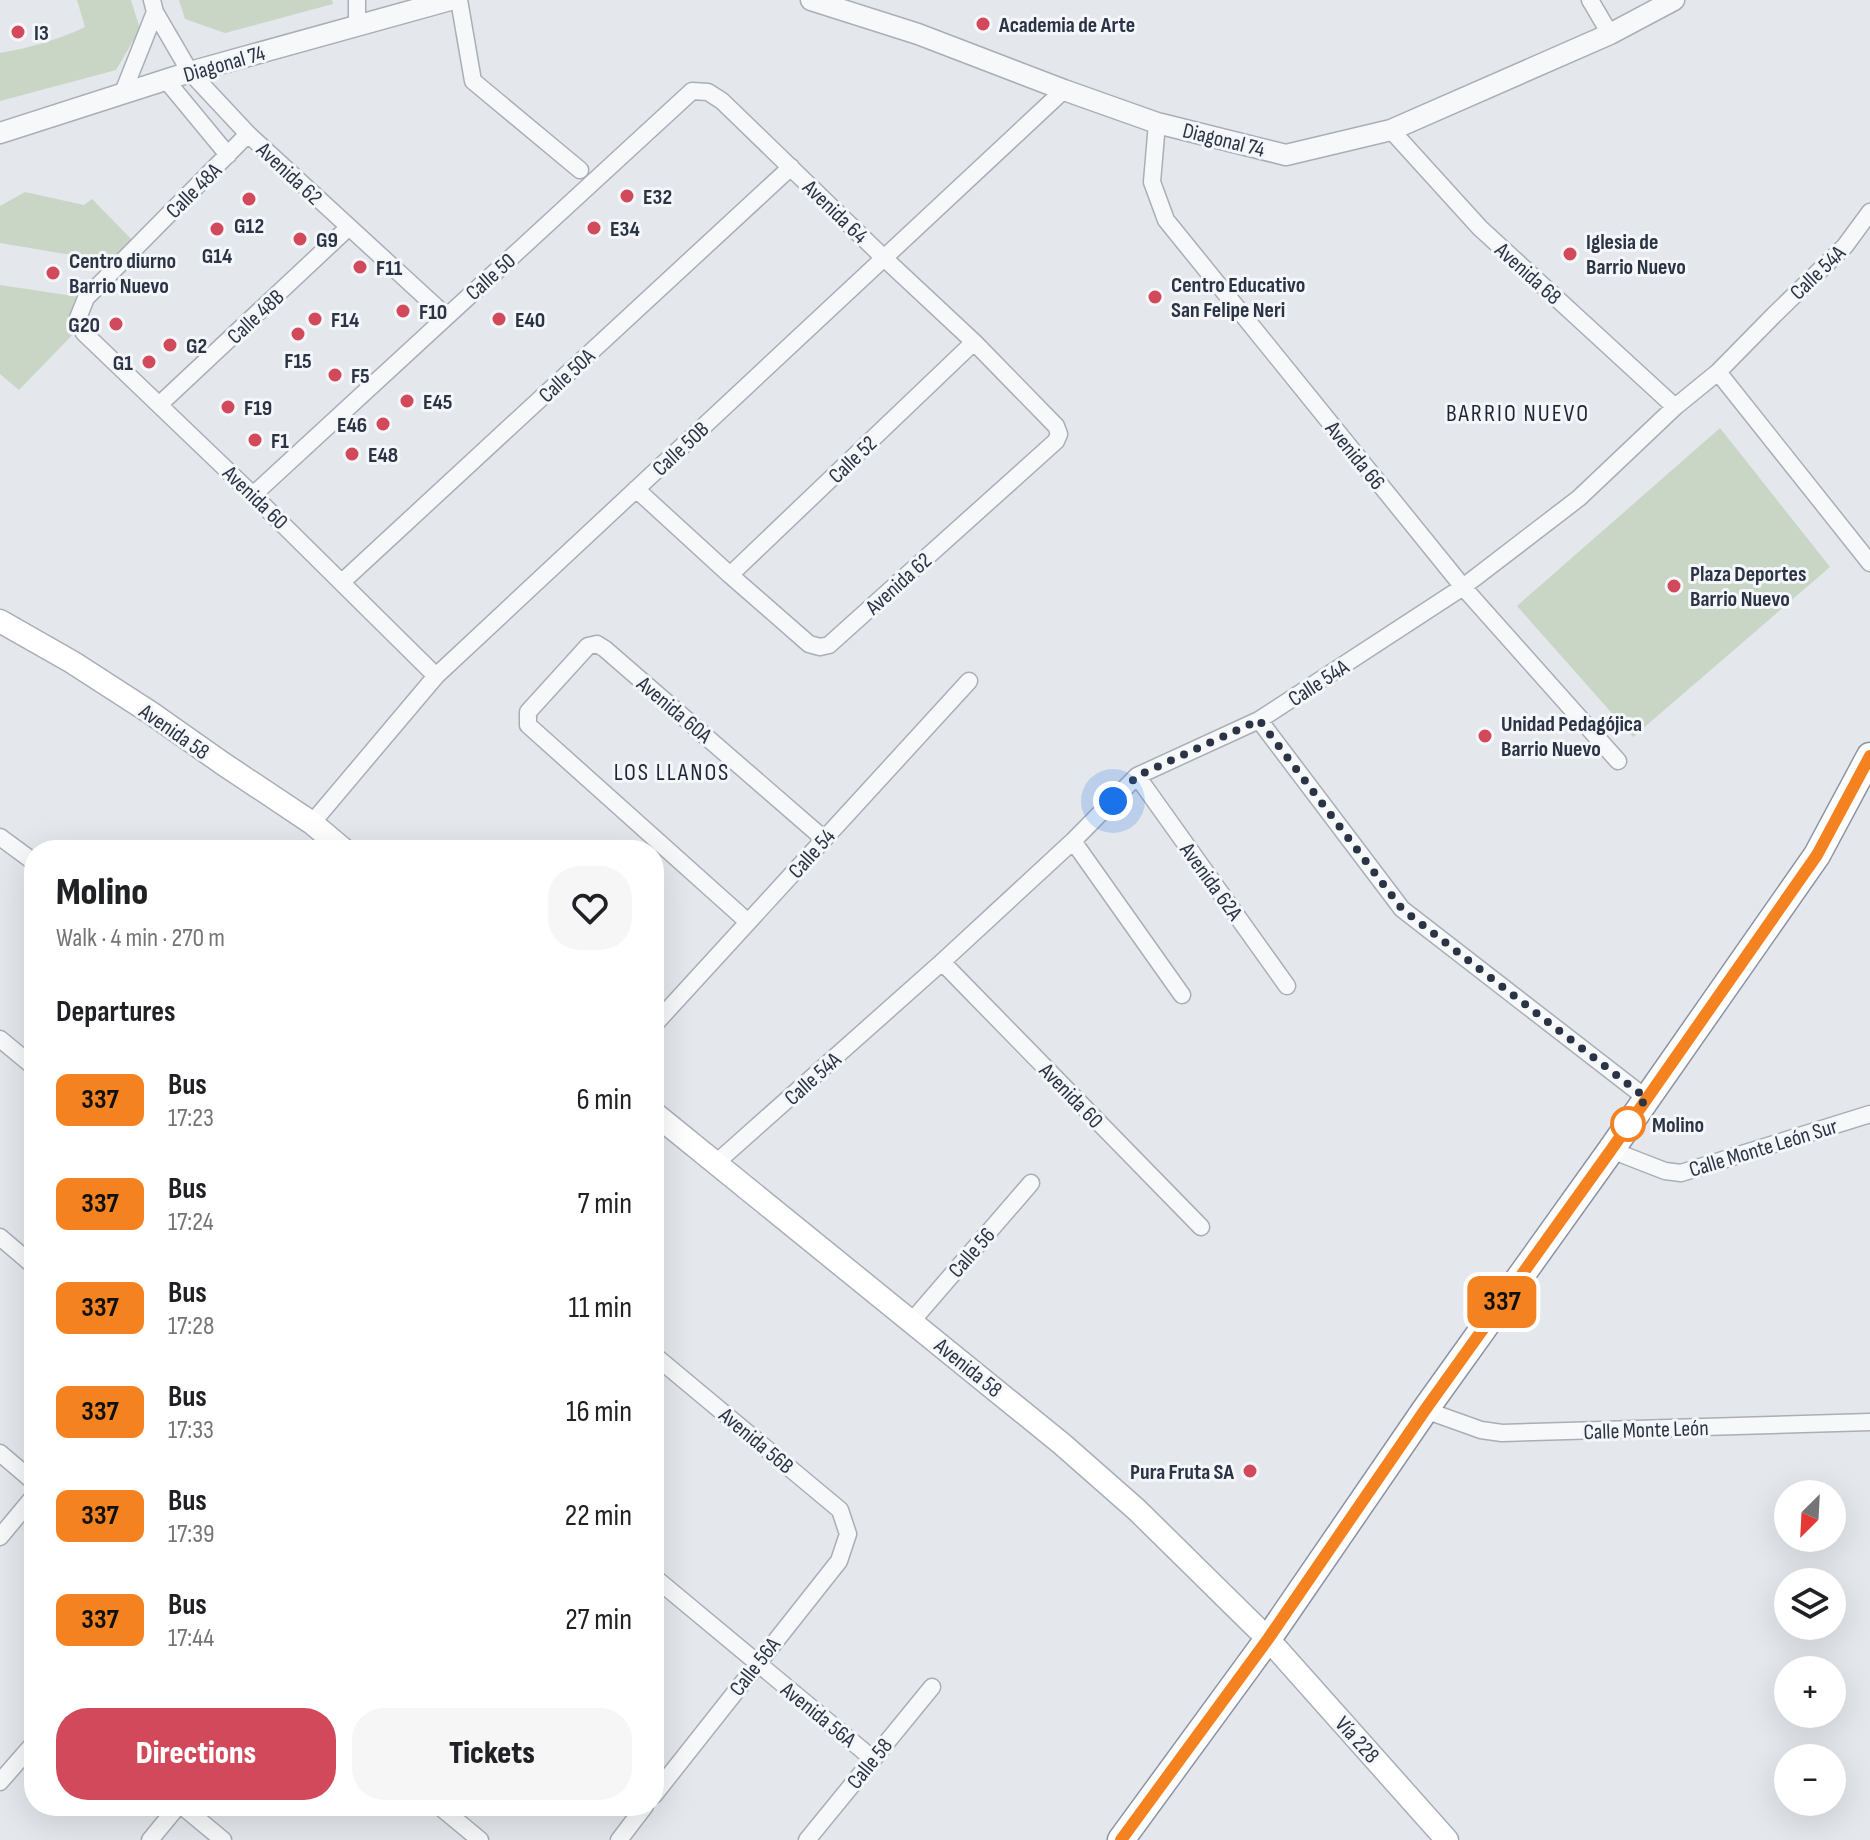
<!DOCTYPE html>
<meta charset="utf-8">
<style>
:root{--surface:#fff;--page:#f6f6f6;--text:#202124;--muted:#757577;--accent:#d1495b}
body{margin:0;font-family:"Sofia Sans Condensed",sans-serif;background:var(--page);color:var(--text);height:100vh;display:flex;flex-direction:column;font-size:30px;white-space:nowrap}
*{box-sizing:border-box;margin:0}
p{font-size:26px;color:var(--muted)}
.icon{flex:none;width:44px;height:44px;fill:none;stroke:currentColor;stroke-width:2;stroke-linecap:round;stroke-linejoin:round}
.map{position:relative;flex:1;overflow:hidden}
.sheet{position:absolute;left:24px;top:840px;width:640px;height:976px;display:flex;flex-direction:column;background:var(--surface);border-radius:32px;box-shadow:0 8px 32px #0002}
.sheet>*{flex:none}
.badge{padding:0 16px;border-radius:12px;font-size:28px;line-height:52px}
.needle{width:52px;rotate:204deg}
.controls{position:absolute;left:1774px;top:1480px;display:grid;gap:16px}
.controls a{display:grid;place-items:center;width:72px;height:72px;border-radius:50%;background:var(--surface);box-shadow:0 8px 32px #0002;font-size:40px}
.you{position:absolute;width:40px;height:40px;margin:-20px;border:6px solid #fff;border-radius:50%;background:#1a73e8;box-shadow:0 0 0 12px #1a73e833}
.map>.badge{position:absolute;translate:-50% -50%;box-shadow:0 0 0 4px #fff}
h2{padding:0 32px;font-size:30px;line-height:72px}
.round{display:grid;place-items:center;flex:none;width:84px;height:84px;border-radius:32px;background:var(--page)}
.headline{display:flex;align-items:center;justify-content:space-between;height:136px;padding:0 32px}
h1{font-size:38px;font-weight:800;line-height:60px}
.primary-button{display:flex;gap:16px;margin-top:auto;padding:16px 32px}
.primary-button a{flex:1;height:92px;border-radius:32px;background:var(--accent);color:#fff;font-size:32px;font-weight:800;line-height:92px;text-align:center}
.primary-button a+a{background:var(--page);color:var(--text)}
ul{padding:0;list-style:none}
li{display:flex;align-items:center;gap:24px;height:104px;padding:0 32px}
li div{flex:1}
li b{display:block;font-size:30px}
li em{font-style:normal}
li .badge{min-width:88px;font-weight:700;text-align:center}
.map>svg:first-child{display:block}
.green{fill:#c9d6c5}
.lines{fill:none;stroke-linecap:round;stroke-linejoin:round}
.minor-casing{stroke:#a9aeb7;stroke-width:19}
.tertiary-casing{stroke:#a9aeb7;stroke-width:23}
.secondary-casing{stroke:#a9aeb7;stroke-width:25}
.trunk-casing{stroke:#8b94a3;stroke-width:29}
.minor{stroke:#f7f8fa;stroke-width:16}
.tertiary{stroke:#f7f8fa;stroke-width:20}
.secondary{stroke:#fff;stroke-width:22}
.trunk{stroke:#fff;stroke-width:26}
.line-casing{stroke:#fff;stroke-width:18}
.line{stroke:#f58220;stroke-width:12}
.walk{stroke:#2b3445;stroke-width:8;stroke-dasharray:0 14.4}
.poi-dot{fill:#d1495b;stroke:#f4f6f9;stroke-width:3}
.stop-dot{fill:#fff;stroke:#f58220;stroke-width:4}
.labels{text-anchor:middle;stroke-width:6;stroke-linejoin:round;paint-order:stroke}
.poi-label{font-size:22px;font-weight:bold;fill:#2b3445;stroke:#f4f6f9;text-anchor:start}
.street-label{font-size:22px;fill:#2b3445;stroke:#f4f6f9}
.stop-label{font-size:22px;font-weight:bold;fill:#2b3445;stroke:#f4f6f9;text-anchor:start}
.neighbourhood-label{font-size:24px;letter-spacing:2px;fill:#1d2536;stroke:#f4f6f9}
</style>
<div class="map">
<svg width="1870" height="1840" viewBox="0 0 1870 1840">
<rect width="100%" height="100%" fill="#e4e7ec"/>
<!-- green -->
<path class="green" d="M77 0H131L140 29 116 70 0 101V53C29 48 58 40 85 27Z
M179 0H332L333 4 225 33 185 19Z
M25 192 84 205 92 199 138 246 119 263 0 243V206Z
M0 285 86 298 81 326 19 390 0 374Z
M1720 428 1830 567 1633 737 1517 606Z"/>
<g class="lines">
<defs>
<path id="minor" d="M152 0 155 12 190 72 248 134 446 316
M357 0V24
M459 0 473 81 580 170
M1590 0 1610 34
M166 80 228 155
M122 95 155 12
M1157 123 1152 182 1166 220 1463 587 1618 761
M1391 130 1480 228 1675 407
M248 134 86 298 78 318 84 333 253 495 436 676
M1718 372 1870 563
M160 404 349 227
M253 495 692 91 708 92 722 101 884 258 974 342 1056 426 1059 434 1056 441 829 645 820 647 809 644 730 575 636 489
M730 575 974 342
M342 582 791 167
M1259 720 1402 909 1646 1098
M1137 776 1287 986
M312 823 436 676 1064 90
M0 837 34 862
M1073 841 1182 995
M748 922 528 725V712L588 646 597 644 605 649 824 839
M942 962 1201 1227
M654 1025 969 681
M0 1039 34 1067
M1611 1150 1665 1171 1681 1173 1870 1114
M716 1163 942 962 1073 841 1137 776 1259 720 1463 587 1579 498 1675 407 1718 372 1774 315 1845 246 1870 212
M0 1237 34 1266
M912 1321 1031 1183
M654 1355 840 1510 848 1534 839 1561 654 1795
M1425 1410 1481 1430 1502 1433 1870 1422
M0 1453 34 1482
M0 1537 34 1496
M654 1577 873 1759
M0 1782 34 1743
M182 1806 223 1840
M439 1806 480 1840
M150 1840 178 1806
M619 1840 645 1806
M807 1840 932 1687"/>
<path id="tertiary" d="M811 0 918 34 1064 90 1157 123 1286 155 1391 130 1610 34 1674 0
M0 133 190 72 450 0"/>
<path id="secondary" d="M0 621 72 662 151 713 222 763 312 823 344 850
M654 1113 1062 1444 1137 1510 1268 1639 1447 1840"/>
<path id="trunk" d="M1121 1840 1268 1639 1425 1410 1611 1150 1817 855 1870 756"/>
</defs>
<!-- minor casing -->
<use href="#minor" class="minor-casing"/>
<!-- tertiary casing -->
<use href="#tertiary" class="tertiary-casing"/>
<!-- secondary casing -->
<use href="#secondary" class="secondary-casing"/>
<!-- trunk casing -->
<use href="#trunk" class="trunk-casing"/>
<!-- minor -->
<use href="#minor" class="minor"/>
<!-- tertiary -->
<use href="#tertiary" class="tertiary"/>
<!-- secondary -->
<use href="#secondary" class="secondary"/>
<!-- trunk -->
<use href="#trunk" class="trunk"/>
</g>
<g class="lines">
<defs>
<path id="line" d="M1121 1840 1268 1639 1425 1410 1611 1150 1817 855 1870 756"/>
</defs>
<!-- line casing -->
<use href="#line" class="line-casing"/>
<!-- line -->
<use href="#line" class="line"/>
<!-- walk -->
<path class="walk" d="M1113 801 1137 776 1259 720 1402 909 1646 1098 1628 1124"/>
</g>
<!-- markers -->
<g class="poi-dot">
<circle cx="983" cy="24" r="8"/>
<circle cx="18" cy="32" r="8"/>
<circle cx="627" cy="196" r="8"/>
<circle cx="249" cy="199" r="8"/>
<circle cx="594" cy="228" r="8"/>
<circle cx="217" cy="229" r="8"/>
<circle cx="300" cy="239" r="8"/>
<circle cx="1570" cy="254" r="8"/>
<circle cx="360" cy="267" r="8"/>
<circle cx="53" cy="273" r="8"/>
<circle cx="1155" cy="297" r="8"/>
<circle cx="403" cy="311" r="8"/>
<circle cx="315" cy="319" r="8"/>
<circle cx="499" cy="319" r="8"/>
<circle cx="116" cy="324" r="8"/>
<circle cx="298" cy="334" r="8"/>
<circle cx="170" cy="345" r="8"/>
<circle cx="149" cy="362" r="8"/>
<circle cx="335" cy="375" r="8"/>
<circle cx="407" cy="401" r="8"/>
<circle cx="228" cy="407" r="8"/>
<circle cx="383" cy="424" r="8"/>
<circle cx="255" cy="440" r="8"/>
<circle cx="352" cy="454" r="8"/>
<circle cx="1674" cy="586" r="8"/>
<circle cx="1485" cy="736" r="8"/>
<circle cx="1250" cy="1471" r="8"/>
</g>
<circle class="stop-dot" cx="1628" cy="1124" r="16"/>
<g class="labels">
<!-- poi labels -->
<g class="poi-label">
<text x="999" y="32">Academia de Arte</text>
<text x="34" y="40">I3</text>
<text x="643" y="204">E32</text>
<text x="249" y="233" text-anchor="middle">G12</text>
<text x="610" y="236">E34</text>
<text x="316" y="247">G9</text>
<text x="1586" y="249">Iglesia de<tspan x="1586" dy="25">Barrio Nuevo</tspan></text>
<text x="217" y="263" text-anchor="middle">G14</text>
<text x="69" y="268">Centro diurno<tspan x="69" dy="25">Barrio Nuevo</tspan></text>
<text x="376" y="275">F11</text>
<text x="1171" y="292">Centro Educativo<tspan x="1171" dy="25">San Felipe Neri</tspan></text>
<text x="419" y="319">F10</text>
<text x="331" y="327">F14</text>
<text x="515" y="327">E40</text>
<text x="100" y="332" text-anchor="end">G20</text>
<text x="186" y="353">G2</text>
<text x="298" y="368" text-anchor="middle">F15</text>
<text x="133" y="370" text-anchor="end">G1</text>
<text x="351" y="383">F5</text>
<text x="423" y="409">E45</text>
<text x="244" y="415">F19</text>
<text x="367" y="432" text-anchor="end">E46</text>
<text x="271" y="448">F1</text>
<text x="368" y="462">E48</text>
<text x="1690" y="581">Plaza Deportes<tspan x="1690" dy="25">Barrio Nuevo</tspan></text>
<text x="1501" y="731">Unidad Pedagójica<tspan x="1501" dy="25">Barrio Nuevo</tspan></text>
<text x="1234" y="1479" text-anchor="end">Pura Fruta SA</text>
</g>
<!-- street labels -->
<g class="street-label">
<text transform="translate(224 63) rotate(-16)" y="8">Diagonal 74</text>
<text transform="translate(1224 139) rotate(14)" y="8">Diagonal 74</text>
<text transform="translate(290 173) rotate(43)" y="8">Avenida 62</text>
<text transform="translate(193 190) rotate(-45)" y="8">Calle 48A</text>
<text transform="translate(836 211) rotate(44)" y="8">Avenida 64</text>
<text transform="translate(1817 272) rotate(-44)" y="8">Calle 54A</text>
<text transform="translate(1529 273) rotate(42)" y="8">Avenida 68</text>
<text transform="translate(490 276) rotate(-42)" y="8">Calle 50</text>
<text transform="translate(255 316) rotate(-43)" y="8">Calle 48B</text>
<text transform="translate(566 375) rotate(-43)" y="8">Calle 50A</text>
<text transform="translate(680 448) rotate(-43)" y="8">Calle 50B</text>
<text transform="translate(1356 455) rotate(51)" y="8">Avenida 66</text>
<text transform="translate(852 459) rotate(-44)" y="8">Calle 52</text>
<text transform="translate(256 497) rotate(44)" y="8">Avenida 60</text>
<text transform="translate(898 583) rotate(-42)" y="8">Avenida 62</text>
<text transform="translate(1318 682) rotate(-33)" y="8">Calle 54A</text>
<text transform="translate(675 709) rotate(40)" y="8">Avenida 60A</text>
<text transform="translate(175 731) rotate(35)" y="8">Avenida 58</text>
<text transform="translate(811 853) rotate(-48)" y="8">Calle 54</text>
<text transform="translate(1212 881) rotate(54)" y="8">Avenida 62A</text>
<text transform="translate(812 1078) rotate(-42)" y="8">Calle 54A</text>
<text transform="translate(1072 1095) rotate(46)" y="8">Avenida 60</text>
<text transform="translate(1763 1147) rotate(-17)" y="8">Calle Monte León Sur</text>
<text transform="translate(971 1252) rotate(-49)" y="8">Calle 56</text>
<text transform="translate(969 1367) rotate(39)" y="8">Avenida 58</text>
<text transform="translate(1646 1429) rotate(-2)" y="8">Calle Monte León</text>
<text transform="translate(757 1440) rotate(40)" y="8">Avenida 56B</text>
<text transform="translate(754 1666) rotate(-52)" y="8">Calle 56A</text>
<text transform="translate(819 1714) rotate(39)" y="8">Avenida 56A</text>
<text transform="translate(1358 1739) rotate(48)" y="8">Vía 228</text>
<text transform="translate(869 1763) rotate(-51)" y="8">Calle 58</text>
</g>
<!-- stop labels -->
<g class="stop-label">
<text x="1652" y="1132">Molino</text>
</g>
<!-- neighbourhood labels -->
<g class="neighbourhood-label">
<text x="1518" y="421">BARRIO NUEVO</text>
<text x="672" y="780">LOS LLANOS</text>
</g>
</g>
</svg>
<div class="controls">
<a><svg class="needle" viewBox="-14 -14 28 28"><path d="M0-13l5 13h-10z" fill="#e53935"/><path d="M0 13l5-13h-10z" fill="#757577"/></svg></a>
<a><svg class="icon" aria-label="layers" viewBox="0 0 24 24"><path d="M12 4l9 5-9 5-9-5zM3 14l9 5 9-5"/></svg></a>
<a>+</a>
<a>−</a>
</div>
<div class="you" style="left:1113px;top:801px"></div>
<b class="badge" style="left:1502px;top:1302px;background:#f58220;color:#111">337</b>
<section class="sheet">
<div class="headline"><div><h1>Molino</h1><p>Walk · 4 min · 270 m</p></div><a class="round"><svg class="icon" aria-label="heart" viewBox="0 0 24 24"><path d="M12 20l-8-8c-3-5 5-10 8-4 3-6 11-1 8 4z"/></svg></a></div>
<h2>Departures</h2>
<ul>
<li><span class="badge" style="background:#f58220;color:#111">337</span><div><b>Bus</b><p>17:23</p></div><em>6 min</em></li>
<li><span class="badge" style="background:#f58220;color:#111">337</span><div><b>Bus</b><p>17:24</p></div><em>7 min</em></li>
<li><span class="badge" style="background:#f58220;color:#111">337</span><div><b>Bus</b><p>17:28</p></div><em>11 min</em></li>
<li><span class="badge" style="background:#f58220;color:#111">337</span><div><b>Bus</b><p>17:33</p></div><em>16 min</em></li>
<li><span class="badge" style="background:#f58220;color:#111">337</span><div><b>Bus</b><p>17:39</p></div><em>22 min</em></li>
<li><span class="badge" style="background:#f58220;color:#111">337</span><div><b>Bus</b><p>17:44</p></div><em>27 min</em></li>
</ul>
<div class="primary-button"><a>Directions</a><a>Tickets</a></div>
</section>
</div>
